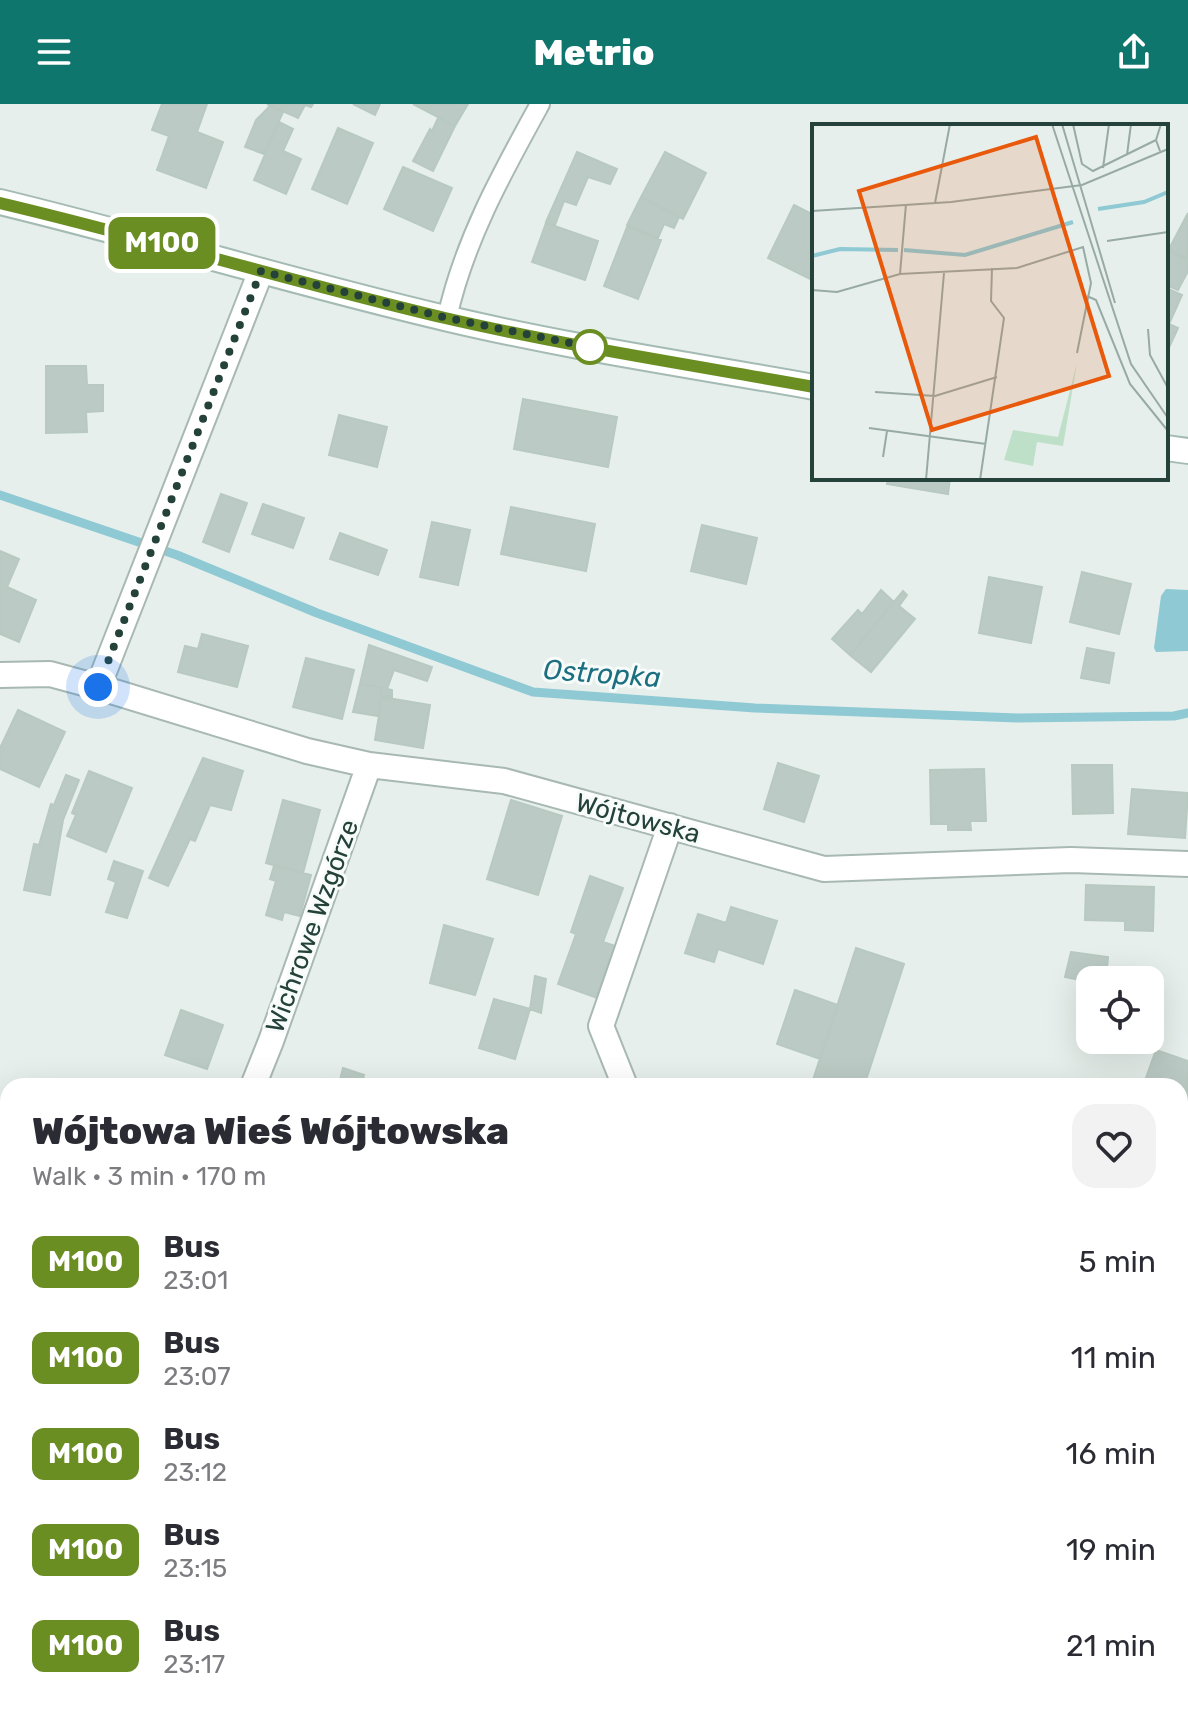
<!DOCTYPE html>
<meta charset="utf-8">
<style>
:root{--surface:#fff;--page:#f2f2f3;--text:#2b2b33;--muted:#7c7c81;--accent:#0f766e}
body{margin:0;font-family:Rubik,sans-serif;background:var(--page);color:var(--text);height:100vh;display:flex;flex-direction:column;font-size:30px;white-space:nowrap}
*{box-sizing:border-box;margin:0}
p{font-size:26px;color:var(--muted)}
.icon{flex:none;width:44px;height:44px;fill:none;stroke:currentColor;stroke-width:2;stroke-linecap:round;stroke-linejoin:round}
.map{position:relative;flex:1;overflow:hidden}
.panel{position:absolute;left:0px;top:974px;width:1188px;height:632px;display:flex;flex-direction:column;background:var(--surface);border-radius:24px 24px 0 0;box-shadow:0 8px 32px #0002}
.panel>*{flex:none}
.badge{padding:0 16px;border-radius:12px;font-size:28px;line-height:52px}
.fabs{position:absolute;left:1076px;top:862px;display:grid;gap:16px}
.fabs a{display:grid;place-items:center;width:88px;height:88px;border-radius:16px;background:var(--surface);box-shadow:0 8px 32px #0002;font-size:40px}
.you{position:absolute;width:40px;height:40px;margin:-20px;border:6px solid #fff;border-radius:50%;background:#1a73e8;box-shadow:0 0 0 12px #1a73e833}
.map>.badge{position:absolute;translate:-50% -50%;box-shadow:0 0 0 4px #fff}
.round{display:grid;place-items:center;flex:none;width:84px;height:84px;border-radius:24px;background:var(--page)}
.headline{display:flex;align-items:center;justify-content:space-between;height:136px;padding:0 32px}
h1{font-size:38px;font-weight:800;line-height:60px}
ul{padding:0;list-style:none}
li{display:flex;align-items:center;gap:24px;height:96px;padding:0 32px}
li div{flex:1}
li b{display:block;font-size:30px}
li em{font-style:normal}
li .badge{min-width:88px;font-weight:700;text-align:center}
header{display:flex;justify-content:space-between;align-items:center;height:104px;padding:0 32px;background:var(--accent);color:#fff;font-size:36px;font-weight:800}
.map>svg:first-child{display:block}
.water{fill:#8ec9d4}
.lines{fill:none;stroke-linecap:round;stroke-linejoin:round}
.stream{stroke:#8ec9d4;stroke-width:9}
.building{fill:#bbcac4;stroke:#b8c9c2;stroke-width:2}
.service-casing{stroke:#a8b8b2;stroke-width:22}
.minor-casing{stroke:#a8b8b2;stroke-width:28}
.secondary-casing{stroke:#a4bbb3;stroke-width:28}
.service{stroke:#fff;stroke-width:18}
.minor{stroke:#fff;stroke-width:24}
.secondary{stroke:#fff;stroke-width:24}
.line-casing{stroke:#fff;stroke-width:18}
.line{stroke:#6b8e23;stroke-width:12}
.walk{stroke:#24423a;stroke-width:8;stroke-dasharray:0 14.4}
.stop-dot{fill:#fff;stroke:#6b8e23;stroke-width:4}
.labels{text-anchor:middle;stroke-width:6;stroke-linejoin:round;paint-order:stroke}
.street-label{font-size:26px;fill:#24423a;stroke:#f7fbf9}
.water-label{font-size:28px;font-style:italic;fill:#1c6f80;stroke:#f7fbf9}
.inset-river{fill:none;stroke:#8ec9d4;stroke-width:4}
.inset-road{fill:none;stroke:#98aaa4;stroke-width:2}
.view{fill:#e8590c;fill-opacity:0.15;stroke:#e8590c;stroke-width:4}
.inset-edge{fill:none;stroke:#24423a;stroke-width:4}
</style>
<header><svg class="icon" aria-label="menu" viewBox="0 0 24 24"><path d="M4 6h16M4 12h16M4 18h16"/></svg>Metrio<svg class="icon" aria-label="share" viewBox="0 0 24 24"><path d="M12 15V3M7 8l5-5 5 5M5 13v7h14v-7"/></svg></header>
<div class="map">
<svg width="1188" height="1606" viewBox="0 0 1188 1606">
<rect width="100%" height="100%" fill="#e6efeb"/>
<!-- water -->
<path class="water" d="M1166 485 1188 486V547L1156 548 1154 544 1161 492Z"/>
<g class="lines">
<!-- stream -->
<path class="stream" d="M0 391 177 451 317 509 533 588 755 604 1017 614 1174 612 1188 609"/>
</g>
<!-- building -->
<path class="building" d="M162 0H207L197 28 223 38 206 84 157 66 169 32 152 26Z
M267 0H313L311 3 305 1 298 14Z
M353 0H380L375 11Z
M413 0H468L455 22Z
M270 2 283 8 264 50 245 43 256 16Z
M438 14 455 22 433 67 413 57 430 25 432 27Z
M279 18 293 25 283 47 301 55 286 90 254 76Z
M338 24 373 39 347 100 312 85Z
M577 48 617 65 610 80 588 73 576 101 564 97 555 121 546 118Z
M665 48 706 69 683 115 641 93Z
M403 63 452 84 433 127 384 105Z
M641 93 679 113 674 124 664 120 658 134 627 121Z
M794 101 814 111V177L768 154Z
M1188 109V155L1169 145Z
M546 119 598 137 585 176 532 158Z
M627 123 661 136 638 195 604 182Z
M1169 147 1188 157V167L1178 186 1166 181V152Z
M1166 184 1182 191 1169 220 1178 224 1166 250Z
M46 262H86L87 281H103V307L86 308 87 328 46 329Z
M523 295 617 313 608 363 514 345Z
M339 311 387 323 377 363 329 351Z
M888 374H950L948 390 887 380Z
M221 390 247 399 229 448 203 438Z
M263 400 304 414 293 444 252 430Z
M511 403 595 420 586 467 501 450Z
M432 418 470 426 458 481 420 473Z
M702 421 757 434 746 480 691 467Z
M340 429 387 446 378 471 330 455Z
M0 447 19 455 7 483 36 496 19 538 0 530Z
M1082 468 1131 480 1119 530 1070 518Z
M989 473 1042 483 1031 539 979 529Z
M881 486 894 498 850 551 832 535 858 506 862 510Z
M903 487 907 491 899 502 915 515 871 568 850 551Z
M202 530 248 542 237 583 178 568 185 542 198 545Z
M369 541 432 563 427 577 394 566 387 585 392 586V593L381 591 382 584 360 580Z
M1087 544 1114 549 1109 579 1081 574Z
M306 554 354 566 342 615 293 603Z
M360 580 382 584 378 612 353 608Z
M382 593 430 601 423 644 375 636Z
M18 606 65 628 39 683 0 665V644Z
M203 654 243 667 231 706 210 701 195 737 190 735 168 782 149 774Z
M778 659 819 672 804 718 764 705Z
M1072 661H1112L1113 709 1073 710Z
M984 665 986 717H970L971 726H948V720H931L930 666Z
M89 667 132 684 106 748 67 732 76 711 72 709Z
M66 671 79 676 63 716 50 791 24 786 34 740 39 741 51 700 54 701Z
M1132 685 1188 689 1185 734 1128 730Z
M283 696 320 706 303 769 266 759Z
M511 696 562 712 538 791 487 775Z
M114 757 143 767 127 814 106 808 116 778 108 775Z
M274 762 311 771 300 812 284 808 282 816 266 811 276 777 270 775Z
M590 772 623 784 603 838 618 843 600 895 558 880 576 830 571 828Z
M1086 781 1154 783 1153 827 1125 826V817L1085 816Z
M731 803 777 817 763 860 718 845 714 858 685 849 698 810 726 819Z
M444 821 493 835 475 891 430 879Z
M856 844 904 860 864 982H811Z
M1071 848 1108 853 1106 876 1090 878 1065 873Z
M535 872 546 875 541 909 530 905Z
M795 886 838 901 820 955 777 940Z
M494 895 530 905 515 955 479 944Z
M181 906 223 921 207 965 165 951Z
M1156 946 1188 957V1011L1180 1008V982H1143Z
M343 964 364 971 361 982H322L324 975 339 980Z
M0 1194 8 1197V1235L0 1253Z
M1180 1210 1188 1214V1271L1180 1267Z
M0 1417 8 1420V1432L0 1452 5 1454 0 1468Z
M64 1598H88L84 1606Z
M302 1598H350L346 1606H298Z
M450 1598H487L483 1606H466Z"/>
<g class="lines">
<defs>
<path id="service" d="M447 214C464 137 502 69 540 0"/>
<path id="minor" d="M261 167 98 583 307 647 369 661 504 677 824 765 1071 756 1188 760
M0 571 50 570 98 583
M253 982 271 937 369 661
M625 982 601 922 670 722
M1180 1114 1188 1101
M0 1379 8 1381
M0 1600 8 1582
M396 1606 400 1598"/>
<path id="secondary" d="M0 98C149 134 296 179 445 214 567 243 691 261 814 283
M1166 344 1188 347"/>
</defs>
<!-- service casing -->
<use href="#service" class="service-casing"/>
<!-- minor casing -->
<use href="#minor" class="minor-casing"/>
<!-- secondary casing -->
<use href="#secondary" class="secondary-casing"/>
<!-- service -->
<use href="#service" class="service"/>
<!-- minor -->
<use href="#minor" class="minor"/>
<!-- secondary -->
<use href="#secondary" class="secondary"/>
</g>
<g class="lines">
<defs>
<path id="line" d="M0 99C149 134 296 179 445 214 567 242 691 261 814 283"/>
</defs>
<!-- line casing -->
<use href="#line" class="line-casing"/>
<!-- line -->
<use href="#line" class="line"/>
<!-- walk -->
<path class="walk" d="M98 583 261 167 447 214 590 243"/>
</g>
<!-- markers -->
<circle class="stop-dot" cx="590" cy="243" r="16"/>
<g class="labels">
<!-- street labels -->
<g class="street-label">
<text transform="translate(638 714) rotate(15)" y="9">Wójtowska</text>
<text transform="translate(312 822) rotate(-70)" y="9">Wichrowe Wzgórze</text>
</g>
<!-- water labels -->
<g class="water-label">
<text transform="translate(602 569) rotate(4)" y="10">Ostropka</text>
</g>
</g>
<!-- overview -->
<g transform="translate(812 20)">
<rect width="356" height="356" fill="#e6efeb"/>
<path d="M265 239 251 322 225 318 221 342 192 336 201 306 246 313Z" fill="#bfe0c8"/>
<path class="inset-river" d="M286 85 332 78 356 68M92 126 153 131 261 98M0 132 28 125 86 126"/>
<path class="inset-road" d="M240 0 319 240 356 294M250 0 303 179M261 0 270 40 281 47 344 16M348 27 344 16 349 0M315 31 319 0M291 44 297 0M123 79 138 0M94 80 88 150 205 144 271 123 279 159 265 229M0 87 139 78 270 61 356 25M295 117 356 108M0 166 25 168 88 150M275 172 284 176 318 260 356 307M336 205 338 231 356 264M63 268 123 272 185 253M57 304 174 320M71 333 75 307M114 356 132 149M168 356 192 194 179 177 180 144"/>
<path class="view" d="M224 13 297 252 120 306 47 67Z"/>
<rect width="356" height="356" class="inset-edge"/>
</g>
</svg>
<div class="fabs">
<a><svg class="icon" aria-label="locate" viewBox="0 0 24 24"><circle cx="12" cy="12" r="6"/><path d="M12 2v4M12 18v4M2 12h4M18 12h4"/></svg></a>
</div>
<div class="you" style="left:98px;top:583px"></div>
<b class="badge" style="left:162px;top:139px;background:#6b8e23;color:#fff">M100</b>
<section class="panel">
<div class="headline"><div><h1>Wójtowa Wieś Wójtowska</h1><p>Walk · 3 min · 170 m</p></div><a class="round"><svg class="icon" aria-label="heart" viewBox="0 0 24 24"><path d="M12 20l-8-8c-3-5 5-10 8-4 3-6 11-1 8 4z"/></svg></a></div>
<ul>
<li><span class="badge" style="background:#6b8e23;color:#fff">M100</span><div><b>Bus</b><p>23:01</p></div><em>5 min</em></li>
<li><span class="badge" style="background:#6b8e23;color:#fff">M100</span><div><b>Bus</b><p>23:07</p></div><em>11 min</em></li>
<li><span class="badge" style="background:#6b8e23;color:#fff">M100</span><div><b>Bus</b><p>23:12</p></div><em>16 min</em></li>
<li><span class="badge" style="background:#6b8e23;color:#fff">M100</span><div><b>Bus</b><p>23:15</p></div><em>19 min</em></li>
<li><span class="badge" style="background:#6b8e23;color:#fff">M100</span><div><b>Bus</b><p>23:17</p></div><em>21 min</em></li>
</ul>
</section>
</div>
